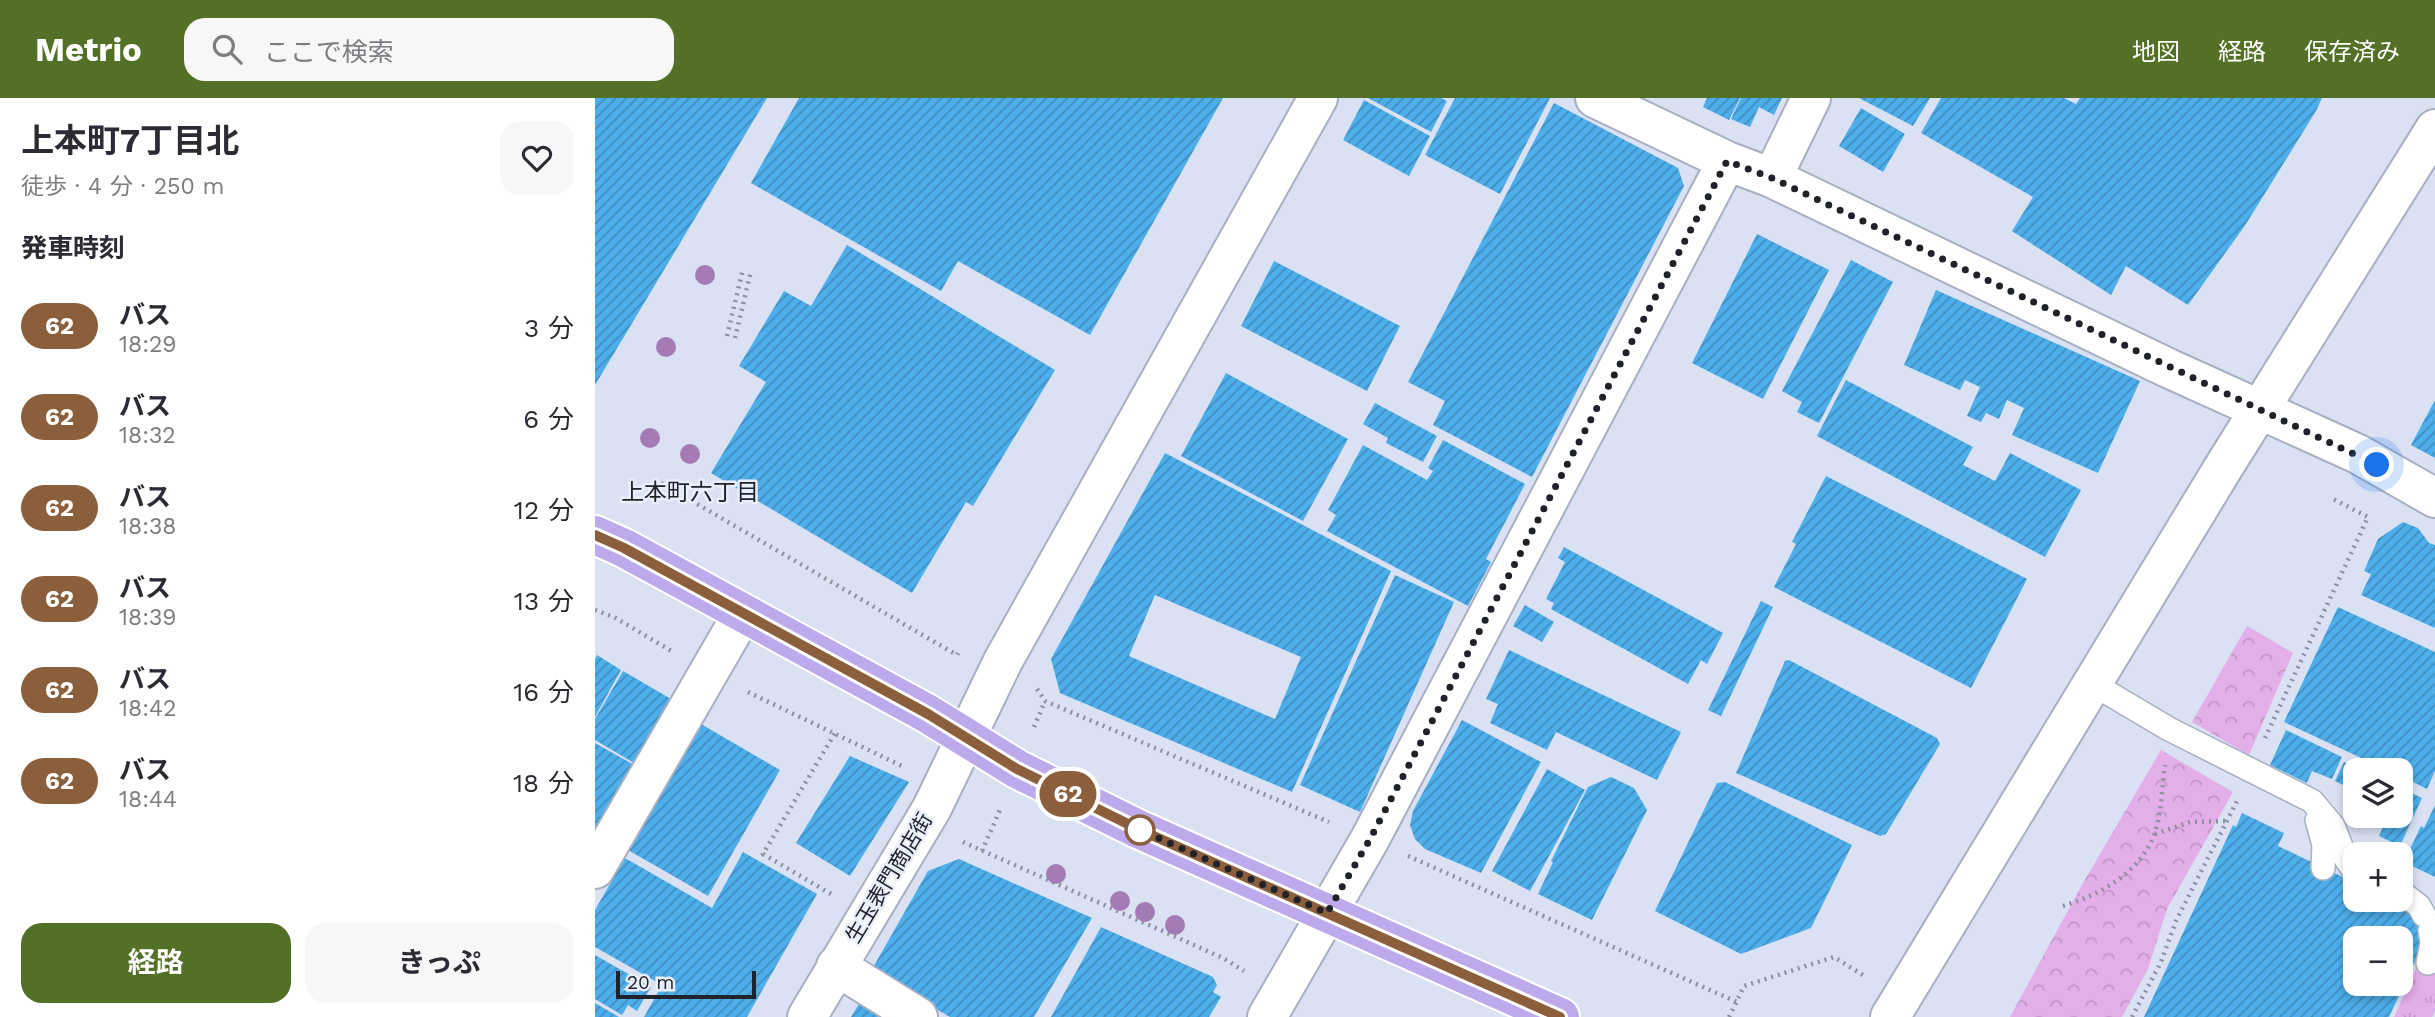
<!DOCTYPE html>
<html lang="ja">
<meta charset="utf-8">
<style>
:root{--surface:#fff;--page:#f7f7f7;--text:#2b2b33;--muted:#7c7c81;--accent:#537126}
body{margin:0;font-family:"Work Sans","Noto Sans JP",sans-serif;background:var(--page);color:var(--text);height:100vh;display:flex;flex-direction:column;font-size:26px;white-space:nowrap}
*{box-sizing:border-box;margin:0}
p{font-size:23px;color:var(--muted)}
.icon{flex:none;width:38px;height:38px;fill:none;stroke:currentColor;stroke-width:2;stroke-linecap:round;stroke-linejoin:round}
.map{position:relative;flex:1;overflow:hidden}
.details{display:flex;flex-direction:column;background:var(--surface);width:595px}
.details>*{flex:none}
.badge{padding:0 14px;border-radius:23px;font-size:24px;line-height:46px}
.controls{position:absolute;left:1748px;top:660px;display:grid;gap:14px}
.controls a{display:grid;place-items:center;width:70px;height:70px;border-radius:14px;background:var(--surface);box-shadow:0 4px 10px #0003;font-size:35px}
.scale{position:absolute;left:21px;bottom:18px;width:140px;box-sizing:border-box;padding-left:7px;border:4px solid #202229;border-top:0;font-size:19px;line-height:24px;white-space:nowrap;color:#202229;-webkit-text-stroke:5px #e8eefc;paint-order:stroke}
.you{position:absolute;width:35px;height:35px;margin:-18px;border:5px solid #fff;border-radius:50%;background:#1a73e8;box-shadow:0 0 0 10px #1a73e833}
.map>.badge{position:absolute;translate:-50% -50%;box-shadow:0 0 0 4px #fff}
h2{padding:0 21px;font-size:26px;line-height:63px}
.round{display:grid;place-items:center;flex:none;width:74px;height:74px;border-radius:21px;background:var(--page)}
.headline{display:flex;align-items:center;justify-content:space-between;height:119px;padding:0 21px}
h1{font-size:33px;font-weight:700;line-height:52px}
.button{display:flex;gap:14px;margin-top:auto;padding:14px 21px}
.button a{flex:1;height:80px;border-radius:21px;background:var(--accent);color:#fff;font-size:28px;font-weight:700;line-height:80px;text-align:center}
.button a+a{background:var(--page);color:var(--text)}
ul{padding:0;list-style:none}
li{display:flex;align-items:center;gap:21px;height:91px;padding:0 21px}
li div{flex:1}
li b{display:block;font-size:26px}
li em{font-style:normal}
li .badge{min-width:77px;font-weight:700;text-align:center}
header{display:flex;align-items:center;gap:42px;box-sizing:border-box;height:98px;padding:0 35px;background:var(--accent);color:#fff}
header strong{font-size:33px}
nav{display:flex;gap:38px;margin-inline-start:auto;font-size:24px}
.search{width:490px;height:63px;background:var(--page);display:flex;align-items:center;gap:18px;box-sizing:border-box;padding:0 24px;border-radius:21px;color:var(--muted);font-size:26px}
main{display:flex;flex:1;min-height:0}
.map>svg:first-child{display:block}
.grass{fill:url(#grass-tufts)}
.park{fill:url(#park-crowns)}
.building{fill:url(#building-hatch);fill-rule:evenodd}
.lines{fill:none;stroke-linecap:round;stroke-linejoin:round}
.lane-casing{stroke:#a8afc1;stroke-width:26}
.street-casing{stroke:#a8afc1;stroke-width:42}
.secondary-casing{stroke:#a8afc1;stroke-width:42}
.primary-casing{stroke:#fff;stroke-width:42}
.path{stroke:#8b909e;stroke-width:4.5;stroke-dasharray:2 5;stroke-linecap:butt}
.lane{stroke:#fff;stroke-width:23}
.street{stroke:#fff;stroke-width:38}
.secondary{stroke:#fff;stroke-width:38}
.primary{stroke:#bea9ec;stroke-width:38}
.tree{fill:#a47bb4}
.line-casing{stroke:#fff;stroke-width:16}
.line{stroke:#8b5e3c;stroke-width:10}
.walk{stroke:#202229;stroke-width:7;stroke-dasharray:0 12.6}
.stop-dot{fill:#fff;stroke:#8b5e3c;stroke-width:3.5}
.labels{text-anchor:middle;stroke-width:5;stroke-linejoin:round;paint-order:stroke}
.street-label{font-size:21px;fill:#202229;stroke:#e8eefc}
.neighbourhood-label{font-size:23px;fill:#202229;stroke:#e8eefc}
</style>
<header>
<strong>Metrio</strong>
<div class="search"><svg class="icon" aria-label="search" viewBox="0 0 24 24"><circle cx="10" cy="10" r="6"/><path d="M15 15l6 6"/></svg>ここで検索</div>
<nav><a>地図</a><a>経路</a><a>保存済み</a></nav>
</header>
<main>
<section class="details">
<div class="headline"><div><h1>上本町7丁目北</h1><p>徒歩 · 4 分 · 250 m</p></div><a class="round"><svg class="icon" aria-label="heart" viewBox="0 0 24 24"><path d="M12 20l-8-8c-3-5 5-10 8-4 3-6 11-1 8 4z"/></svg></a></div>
<h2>発車時刻</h2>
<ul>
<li><span class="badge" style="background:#8b5e3c;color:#fff">62</span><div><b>バス</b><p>18:29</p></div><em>3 分</em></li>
<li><span class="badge" style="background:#8b5e3c;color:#fff">62</span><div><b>バス</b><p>18:32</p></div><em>6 分</em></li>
<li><span class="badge" style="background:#8b5e3c;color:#fff">62</span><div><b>バス</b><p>18:38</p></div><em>12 分</em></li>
<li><span class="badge" style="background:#8b5e3c;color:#fff">62</span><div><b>バス</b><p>18:39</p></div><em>13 分</em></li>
<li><span class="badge" style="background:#8b5e3c;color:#fff">62</span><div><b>バス</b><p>18:42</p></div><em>16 分</em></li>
<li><span class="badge" style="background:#8b5e3c;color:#fff">62</span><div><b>バス</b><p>18:44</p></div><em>18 分</em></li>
</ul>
<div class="button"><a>経路</a><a>きっぷ</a></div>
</section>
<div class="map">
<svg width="1840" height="919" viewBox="0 0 1840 919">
<defs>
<pattern id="grass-tufts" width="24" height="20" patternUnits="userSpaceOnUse" patternTransform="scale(1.75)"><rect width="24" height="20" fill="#e4aee9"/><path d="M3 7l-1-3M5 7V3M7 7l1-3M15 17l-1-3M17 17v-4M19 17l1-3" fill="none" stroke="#c395c8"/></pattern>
<pattern id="park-crowns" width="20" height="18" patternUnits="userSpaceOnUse" patternTransform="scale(1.75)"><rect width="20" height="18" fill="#e4aee9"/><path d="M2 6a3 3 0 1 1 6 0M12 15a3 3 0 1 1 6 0" fill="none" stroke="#c395c8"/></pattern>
<pattern id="building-hatch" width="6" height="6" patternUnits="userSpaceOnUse" patternTransform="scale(1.75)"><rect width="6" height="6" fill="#4daeec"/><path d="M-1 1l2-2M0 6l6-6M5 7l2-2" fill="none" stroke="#408dbf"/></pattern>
</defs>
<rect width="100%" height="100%" fill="#d9e1f3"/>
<!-- grass -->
<path class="grass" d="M1825 862 1840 869V913L1837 919H1799Z"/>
<!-- park -->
<path class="park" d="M1652 528 1698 555 1654 657 1597 624Z
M1566 652 1638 694 1572 811 1553 871 1527 919H1415L1488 785Z"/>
<!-- building -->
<path class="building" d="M0 0H172L0 287Z
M204 0H628L495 237 363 163 346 193 156 85Z
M773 0H846L852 3 836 34Z
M860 0H955L905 96 830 57Z
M1112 0H1145L1134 22 1108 9Z
M1146 0H1187L1179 17 1164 9 1155 29 1136 21Z
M1264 0H1335L1318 28Z
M1346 0H1469L1481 6 1485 0H1727L1721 13 1651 126 1593 207 1531 168 1516 197 1417 133 1438 99 1326 35Z
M769 2 835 38 814 78 748 42Z
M959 5 1083 70 1089 88 937 379 838 327 850 303 813 284Z
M1266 10 1310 36 1288 74 1244 48Z
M1162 136 1234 172 1168 301 1097 265Z
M252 147 460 272 378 408 371 404 317 495 116 375 171 284 144 268 189 193 216 208Z
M1256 162 1298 184 1224 325 1202 314 1207 304 1187 293Z
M679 163 805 228 772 293 646 228Z
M1341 192 1545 283 1503 375 1417 337 1429 310 1412 302 1404 321 1391 315 1386 324 1372 318 1385 289 1370 282 1365 292 1309 267Z
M631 275 753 341 708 423 586 358Z
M1251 282 1378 349 1368 367 1400 383 1415 355 1486 392 1450 459 1222 338Z
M1840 302V360L1816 347Z
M780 305 842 338 828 364 791 345 793 340 768 326Z
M848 342 930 386 891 461 896 464 873 508 732 433 741 417 733 412 768 347 832 382 838 373 833 370Z
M570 355 796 473 697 694 465 595 456 561ZM560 497 706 559 680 621 534 558Z
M1231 378 1432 481 1376 590 1179 489 1201 446 1197 444Z
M1808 424 1823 430 1834 445 1840 447V530L1766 497 1776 476 1769 473 1783 441Z
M969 449 1128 535 1112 566 1106 562 1093 586 956 511 959 505 951 501 970 464 963 460Z
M800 477 859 504 765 714 705 687Z
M1166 503 1178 509 1126 618 1113 612Z
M930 507 959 524 947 544 918 528Z
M1743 509 1840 554V673L1832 691 1806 678V672H1792L1689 624Z
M914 552 1086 634 1062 682 961 634 952 652 895 625 903 606 891 601Z
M2 557 26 572 0 619V561Z
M1194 562 1342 640 1345 646 1291 736 1285 738 1141 675 1190 563Z
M28 573 83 605 46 669 0 642V621Z
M867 622 946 664 886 775 830 751 820 741 815 727 818 713Z
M106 626 185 672 113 798 33 752Z
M1691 632 1747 659 1737 681 1717 673 1712 685 1675 667Z
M0 645 41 668 0 741Z
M255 658 314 684 255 778 201 745Z
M1749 664 1767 672H1760V693L1740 683Z
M952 671 990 692 935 793 897 773Z
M1016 679 1039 690 1052 712 997 822 943 796 958 764 956 763 993 689Z
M1130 684 1257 747 1216 830 1146 856 1060 813 1122 685Z
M1806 690 1827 700 1805 748 1784 738 1793 718H1806Z
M1840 707V779L1809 764 1826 728 1829 730Z
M1647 715 1689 735 1683 748 1760 785V802H1797L1840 821 1794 919H1549L1638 727 1641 729ZM1760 840H1806V886H1760Z
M148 754 222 796 152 919H49L67 887 0 849V812L30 760 117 810Z
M364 761 497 820 439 919H355L276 873 333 773Z
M506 829 618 879 622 887 618 894 626 899 614 919H456Z
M0 857 56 889 42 913 33 907 27 917 0 901Z
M267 901 297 919H256Z
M0 905 24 919H0Z"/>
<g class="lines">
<defs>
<path id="lane" d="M1498 586 1574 631 1717 703 1738 728 1751 761 1760 774
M1722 722 1729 747 1728 770
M1806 794 1824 808 1829 817
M1833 865 1837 845 1835 832"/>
<path id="street" d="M0 771 148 515
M241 868 323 919
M212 919 337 710 408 563 723 0"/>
<path id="secondary" d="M1000 0 1132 63 1177 80 1573 270 1763 356 1840 400
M1177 80 1216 0
M672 919 775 741 1132 63
M1295 919 1628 370 1840 31"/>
<path id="primary" d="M0 437 29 450 333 616 422 671 543 731 965 919"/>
</defs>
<!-- lane casing -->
<use href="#lane" class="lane-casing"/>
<!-- street casing -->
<use href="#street" class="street-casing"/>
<!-- secondary casing -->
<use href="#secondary" class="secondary-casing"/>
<!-- primary casing -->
<use href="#primary" class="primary-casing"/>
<!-- path -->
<path class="path" d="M132 238 148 171
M140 240 156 173
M66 385 362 557 363 555
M0 512 19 519 78 554
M442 591 450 603 734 724
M153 594 309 669
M439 629 450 603
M1670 640 1773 419 1736 400
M1560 736 1595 724 1632 723
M368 744 628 860 649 873
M387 753 405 712
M813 758 1142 904
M236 796 168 756 240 635
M1468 808C1504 797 1545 775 1559 737 1567 716 1567 689 1570 667
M1134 919 1149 888 1239 859 1271 879
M1537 919 1566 864 1581 823 1642 703"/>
<!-- lane -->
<use href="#lane" class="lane"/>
<!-- street -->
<use href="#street" class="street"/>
<!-- secondary -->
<use href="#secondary" class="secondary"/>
<!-- primary -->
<use href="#primary" class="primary"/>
</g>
<!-- trees -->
<g class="tree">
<circle cx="110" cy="177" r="10"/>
<circle cx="71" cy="249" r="10"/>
<circle cx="55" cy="340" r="10"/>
<circle cx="95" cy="356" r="10"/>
<circle cx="461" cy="776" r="10"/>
<circle cx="525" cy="803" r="10"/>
<circle cx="550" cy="814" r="10"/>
<circle cx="580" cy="827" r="10"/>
</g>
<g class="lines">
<defs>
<path id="line" d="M0 437 29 450 333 616 422 671 543 731 965 919"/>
</defs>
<!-- line casing -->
<use href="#line" class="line-casing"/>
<!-- line -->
<use href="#line" class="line"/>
<!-- walk -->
<path class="walk" d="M545 732 543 731 732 815 775 741 1132 63 1177 80 1782 367"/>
</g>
<!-- markers -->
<circle class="stop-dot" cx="545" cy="732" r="14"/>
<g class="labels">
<!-- street labels -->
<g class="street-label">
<text transform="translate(294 780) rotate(-59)" y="7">生玉表門商店街</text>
</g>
<!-- neighbourhood labels -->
<g class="neighbourhood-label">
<text x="95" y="402">上本町六丁目</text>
</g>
</g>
</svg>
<div class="controls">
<a><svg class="icon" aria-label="layers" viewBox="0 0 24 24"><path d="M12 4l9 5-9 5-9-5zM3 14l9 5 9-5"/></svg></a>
<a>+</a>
<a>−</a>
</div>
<div class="scale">20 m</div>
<div class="you" style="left:1782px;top:367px"></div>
<b class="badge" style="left:473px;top:696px;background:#8b5e3c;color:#fff">62</b>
</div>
</main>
